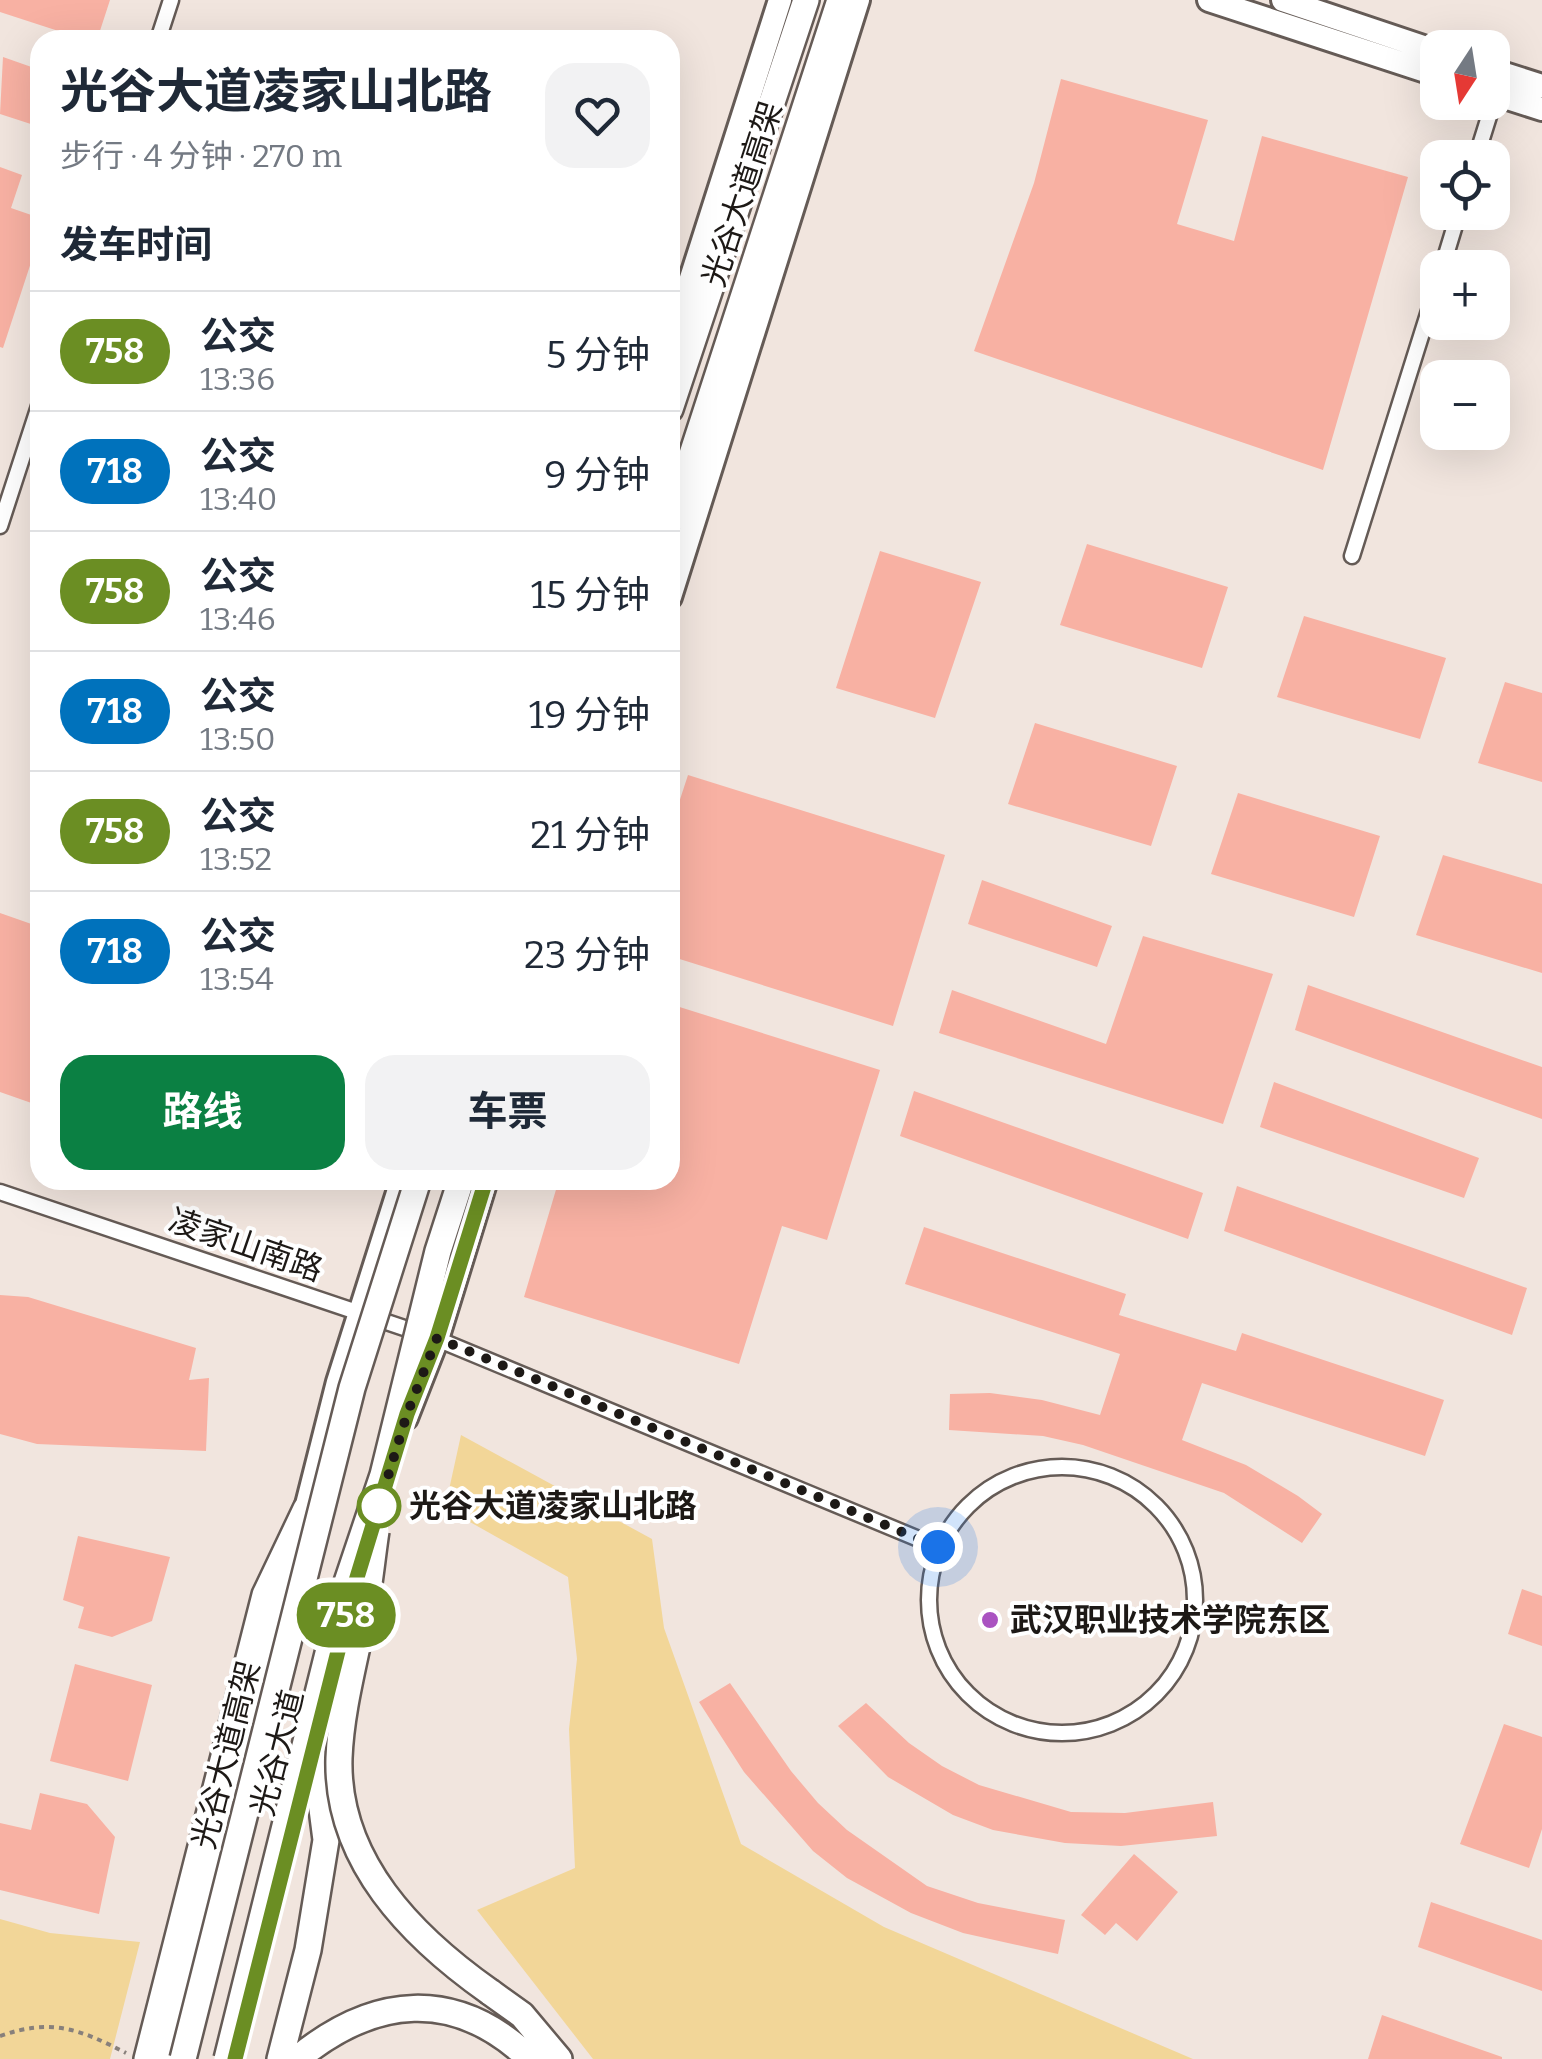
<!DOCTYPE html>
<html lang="zh">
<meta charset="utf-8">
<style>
:root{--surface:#fff;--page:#f2f2f3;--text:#1f2937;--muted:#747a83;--line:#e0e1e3;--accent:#0b8043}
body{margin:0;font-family:Bitter,"Noto Sans SC",serif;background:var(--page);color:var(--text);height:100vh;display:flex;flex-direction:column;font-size:38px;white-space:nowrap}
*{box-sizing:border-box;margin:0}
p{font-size:32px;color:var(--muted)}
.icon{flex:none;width:55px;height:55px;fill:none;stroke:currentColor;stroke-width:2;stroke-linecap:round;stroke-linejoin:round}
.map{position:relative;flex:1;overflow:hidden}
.side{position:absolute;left:30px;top:30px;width:650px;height:1160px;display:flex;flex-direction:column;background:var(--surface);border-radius:30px;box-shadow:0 10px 40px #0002}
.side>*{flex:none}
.badge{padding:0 20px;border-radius:32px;font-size:35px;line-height:65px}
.needle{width:65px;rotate:192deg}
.controls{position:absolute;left:1420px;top:30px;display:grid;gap:20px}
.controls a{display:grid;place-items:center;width:90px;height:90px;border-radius:20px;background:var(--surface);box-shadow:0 10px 40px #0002;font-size:50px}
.you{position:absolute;width:50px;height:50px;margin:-25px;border:8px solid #fff;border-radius:50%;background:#1a73e8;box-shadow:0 0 0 15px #1a73e833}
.map>.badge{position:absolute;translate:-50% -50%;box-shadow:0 0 0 5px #fff}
h2{padding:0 30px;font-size:38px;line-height:90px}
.round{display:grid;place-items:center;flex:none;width:105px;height:105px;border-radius:30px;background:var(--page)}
.overview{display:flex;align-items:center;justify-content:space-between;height:170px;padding:0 30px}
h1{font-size:48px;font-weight:700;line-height:75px}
.action{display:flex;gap:20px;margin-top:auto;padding:20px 30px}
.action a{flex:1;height:115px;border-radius:30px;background:var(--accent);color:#fff;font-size:40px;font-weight:700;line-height:115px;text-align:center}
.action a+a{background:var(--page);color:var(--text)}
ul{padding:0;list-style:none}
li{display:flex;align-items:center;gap:30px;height:120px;padding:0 30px;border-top:2px solid var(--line)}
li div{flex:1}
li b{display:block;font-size:38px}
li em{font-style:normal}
li .badge{min-width:110px;font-weight:700;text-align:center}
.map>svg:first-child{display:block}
.green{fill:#f2d698}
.building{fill:#f8b1a3}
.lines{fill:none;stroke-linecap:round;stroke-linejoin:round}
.street-casing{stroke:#655b56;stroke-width:19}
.primary-casing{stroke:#655b56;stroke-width:28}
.highway-casing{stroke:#655b56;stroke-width:30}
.path{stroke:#88807b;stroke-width:4;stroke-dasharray:5 5;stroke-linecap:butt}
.street{stroke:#fff;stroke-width:14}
.primary{stroke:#fff;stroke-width:22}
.highway{stroke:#fff;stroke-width:25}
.highway-bridge-casing{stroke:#655b56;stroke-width:30;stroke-linecap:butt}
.highway-bridge{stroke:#fff;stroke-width:25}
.line-casing{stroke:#fff;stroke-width:22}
.line{stroke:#6b8e23;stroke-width:15}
.walk{stroke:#1d1916;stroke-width:10;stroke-dasharray:0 18}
.stop-dot{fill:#fff;stroke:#6b8e23;stroke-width:5}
.poi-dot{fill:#aa53c1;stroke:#fff;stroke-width:4}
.labels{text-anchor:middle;stroke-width:8;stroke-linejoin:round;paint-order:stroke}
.street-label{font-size:32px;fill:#1d1916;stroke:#fff}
.stop-label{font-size:32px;font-weight:bold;fill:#1d1916;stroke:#fff;text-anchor:start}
.poi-label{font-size:32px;font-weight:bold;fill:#1d1916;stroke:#fff;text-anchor:start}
</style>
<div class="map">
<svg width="1542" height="2059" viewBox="0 0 1542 2059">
<rect width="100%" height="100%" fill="#f1e5de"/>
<!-- green -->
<path class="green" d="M461 1435 652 1539 664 1628 741 1844 884 1927 1193 2059H593L477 1910 575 1868 569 1729 577 1659 568 1577 445 1508Z
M0 1919 50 1933 140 1942 110 2059H0Z"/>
<!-- building -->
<path class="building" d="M0 0H110L97 40H86L0 12Z
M3 57 40 70V127L0 114Z
M1061 79 1208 120 1177 224 1234 241 1262 136 1408 177 1323 470 974 351 1034 183Z
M0 167 22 175 11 208 40 218V235L3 348 0 347Z
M1087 544 1228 587 1202 668 1060 625Z
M880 551 981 582 935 718 836 688Z
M1304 616 1446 658 1420 739 1277 697Z
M1505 682 1542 693V782L1478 763Z
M1035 723 1177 766 1151 846 1008 804Z
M688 775 945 855 893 1026 670 956V830Z
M1238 793 1380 836 1354 917 1211 874Z
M1443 855 1542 884V973L1416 935Z
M982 880 1112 926 1097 967 968 924Z
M0 913 40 927V1106L0 1092Z
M1143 936 1273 974 1223 1124 939 1033 952 990 1106 1044Z
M1308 985 1542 1067V1119L1295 1030Z
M670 1004 880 1070 827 1240 782 1226 739 1364 524 1297 558 1183 579 1190 581 1180H670Z
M1274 1082 1479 1158 1464 1198 1260 1127Z
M914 1091 1203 1193 1188 1239 900 1136Z
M1237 1186 1527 1288 1512 1335 1224 1231Z
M924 1227 1126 1294 1119 1315 1236 1351 1242 1333 1444 1400 1425 1456 1202 1383 1182 1440 1246 1465 1298 1496 1322 1514 1302 1543 1224 1493 1083 1445 1043 1436 949 1430 950 1394 990 1393 1042 1400 1100 1415 1120 1354 905 1284Z
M0 1295 28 1297 196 1348 189 1380 209 1378 206 1451 37 1444 0 1434Z
M78 1536 170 1557 152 1621 112 1637 78 1628 84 1607 63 1600Z
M1522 1589 1542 1596V1646L1508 1634Z
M75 1664 152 1685 128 1781 50 1761Z
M730 1683 791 1771 818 1803 847 1830 927 1886 978 1903 1065 1920 1058 1954 963 1933 911 1913 847 1878 813 1851 744 1772 699 1702Z
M866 1703 909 1743 942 1766 979 1785 1071 1812 1125 1813 1213 1802 1217 1836 1121 1846 1065 1843 993 1830 953 1815 888 1777 838 1726Z
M1504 1724 1542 1737V1829L1529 1868 1460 1844Z
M40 1793 87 1804 115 1837 99 1914 0 1890V1823L31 1830Z
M1134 1854 1178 1892 1137 1941 1116 1923 1105 1935 1081 1915Z
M1431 1902 1542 1940V1991L1418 1947Z
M1382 2015 1502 2057V2059H1368Z"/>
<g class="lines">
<defs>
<path id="street" d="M158 40 171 0
M1476 158 1496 94
M1442 268 1459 212
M0 526 40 403
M1352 556 1438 282
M0 1192 437 1339 938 1547
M929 1600a133 133 0 1 1 266 0a133 133 0 1 1-266 0Z"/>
<path id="primary" d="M1209 0 1438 75
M1283 0 1438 52
M1492 70 1542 86
M1492 93 1542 109
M670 344 780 0
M670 597 858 0
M406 1418 437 1339 486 1180
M167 2059 338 1382 402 1180"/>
<path id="highway" d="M670 409 806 0
M670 522 840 0
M490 1992 522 2015 559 2059
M147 2059 265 1595 306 1509
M280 2059 308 1950 326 1840 313 1739
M297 2059C373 1996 455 1987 530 2059"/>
</defs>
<!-- street casing -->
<use href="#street" class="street-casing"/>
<!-- primary casing -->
<use href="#primary" class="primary-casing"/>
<!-- highway casing -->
<use href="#highway" class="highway-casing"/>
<!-- path -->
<path class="path" d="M0 2036C51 2018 80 2029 126 2053"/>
<!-- street -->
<use href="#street" class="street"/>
<!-- primary -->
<use href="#primary" class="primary"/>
<!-- highway -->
<use href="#highway" class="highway"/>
<defs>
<path id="highway-bridge" d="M376 1531C372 1557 370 1582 365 1607 356 1657 341 1707 339 1758 336 1861 412 1937 490 1992
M183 2059 352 1388 418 1180
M227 2059 342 1597 383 1475 438 1251 461 1180"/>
</defs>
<!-- highway-bridge casing -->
<use href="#highway-bridge" class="highway-bridge-casing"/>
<!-- highway-bridge -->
<use href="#highway-bridge" class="highway-bridge"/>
</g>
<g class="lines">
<defs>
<path id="line" d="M235 2059 355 1584 407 1414 437 1338 486 1180"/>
</defs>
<!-- line casing -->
<use href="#line" class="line-casing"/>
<!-- line -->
<use href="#line" class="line"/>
<!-- walk -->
<path class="walk" d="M379 1506 376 1516 407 1414 437 1338 938 1547"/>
</g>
<!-- markers -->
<circle class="stop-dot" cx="379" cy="1506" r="20"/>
<circle class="poi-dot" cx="990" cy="1620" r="10"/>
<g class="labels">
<!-- street labels -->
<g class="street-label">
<text transform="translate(742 194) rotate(-72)" y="11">光谷大道高架</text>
<text transform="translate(246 1245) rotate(19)" y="11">凌家山南路</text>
<text transform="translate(277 1753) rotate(-76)" y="11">光谷大道</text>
<text transform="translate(226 1755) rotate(-76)" y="11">光谷大道高架</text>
</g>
<!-- stop labels -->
<g class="stop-label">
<text x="409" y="1517">光谷大道凌家山北路</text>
</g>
<!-- poi labels -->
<g class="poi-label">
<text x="1010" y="1631">武汉职业技术学院东区</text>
</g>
</g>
</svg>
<div class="controls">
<a><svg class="needle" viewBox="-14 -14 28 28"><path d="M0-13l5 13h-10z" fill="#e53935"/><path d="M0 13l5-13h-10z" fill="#747a83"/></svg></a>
<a><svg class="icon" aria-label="locate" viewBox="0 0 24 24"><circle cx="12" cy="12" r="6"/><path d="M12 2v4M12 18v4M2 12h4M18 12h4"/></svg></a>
<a>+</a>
<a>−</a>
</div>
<div class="you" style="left:938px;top:1547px"></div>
<b class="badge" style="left:346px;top:1615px;background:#6b8e23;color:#fff">758</b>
<section class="side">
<div class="overview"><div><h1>光谷大道凌家山北路</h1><p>步行 · 4 分钟 · 270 m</p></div><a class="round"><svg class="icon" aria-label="heart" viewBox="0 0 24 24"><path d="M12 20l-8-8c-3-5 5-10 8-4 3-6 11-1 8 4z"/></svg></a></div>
<h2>发车时间</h2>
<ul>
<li><span class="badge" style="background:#6b8e23;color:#fff">758</span><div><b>公交</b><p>13:36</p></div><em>5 分钟</em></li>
<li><span class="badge" style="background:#0072bc;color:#fff">718</span><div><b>公交</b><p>13:40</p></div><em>9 分钟</em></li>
<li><span class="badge" style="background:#6b8e23;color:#fff">758</span><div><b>公交</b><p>13:46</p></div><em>15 分钟</em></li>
<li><span class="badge" style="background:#0072bc;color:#fff">718</span><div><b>公交</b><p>13:50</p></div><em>19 分钟</em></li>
<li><span class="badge" style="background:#6b8e23;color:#fff">758</span><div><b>公交</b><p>13:52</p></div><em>21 分钟</em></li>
<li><span class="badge" style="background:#0072bc;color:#fff">718</span><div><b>公交</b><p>13:54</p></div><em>23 分钟</em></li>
</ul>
<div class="action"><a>路线</a><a>车票</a></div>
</section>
</div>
